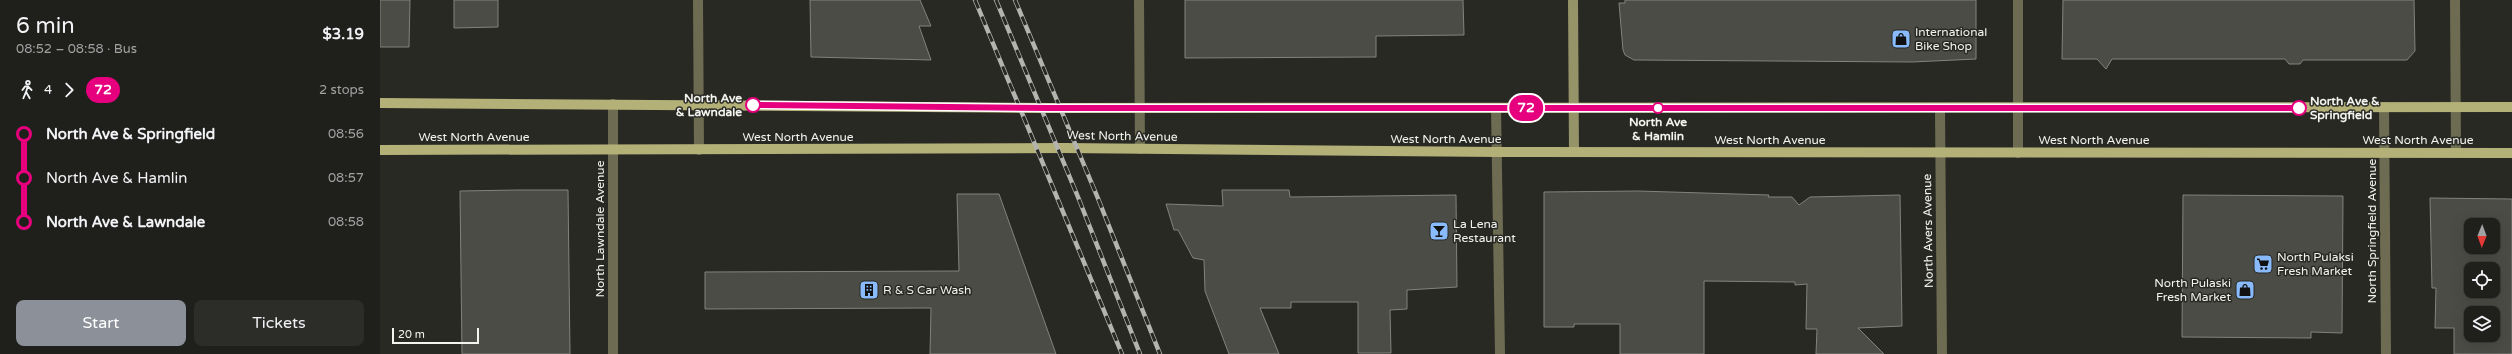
<!DOCTYPE html>
<meta charset="utf-8">
<style>
:root{--surface:#1f1f1b;--page:#2c2c28;--text:#f1f3f6;--muted:#a1a2a3;--line:#3c3d3a;--accent:#8c9099}
body{margin:0;font-family:"Varela Round",sans-serif;background:var(--page);color:var(--text);height:100vh;display:flex;flex-direction:column;font-size:15px;white-space:nowrap}
*{box-sizing:border-box;margin:0}
p{font-size:13px;color:var(--muted)}
.icon{flex:none;width:22px;height:22px;fill:none;stroke:currentColor;stroke-width:2;stroke-linecap:round;stroke-linejoin:round}
.map{position:relative;flex:1;overflow:hidden}
.drawer{display:flex;flex-direction:column;background:var(--surface);width:380px}
.drawer>*{flex:none}
.badge{padding:0 8px;border-radius:13px;font-size:14px;line-height:26px}
.needle{width:26px;rotate:181deg}
.buttons{position:absolute;left:2084px;top:218px;display:grid;gap:8px}
.buttons a{display:grid;place-items:center;width:36px;height:36px;border-radius:8px;background:var(--surface);box-shadow:0 4px 16px #0002,0 0 0 1px var(--line);font-size:20px}
.scale{position:absolute;left:12px;bottom:10px;width:87px;box-sizing:border-box;padding-left:4px;border:2px solid #f3f3f0;border-top:0;font-size:11px;line-height:14px;white-space:nowrap;color:#f3f3f0;-webkit-text-stroke:3px #292924;paint-order:stroke}
.map>.badge{position:absolute;translate:-50% -50%;box-shadow:0 0 0 2px #fff}
.legs{display:flex;align-items:center;gap:6px;height:44px;padding:0 16px;font-size:13px}
.legs p{margin-inline-start:auto}
.overview{display:flex;align-items:center;justify-content:space-between;height:68px;padding:0 16px}
h1{font-size:22px;font-weight:600;line-height:30px}
.primary-button{display:flex;gap:8px;margin-top:auto;padding:8px 16px}
.primary-button a{flex:1;height:46px;border-radius:8px;background:var(--accent);color:#fff;font-size:16px;font-weight:600;line-height:46px;text-align:center}
.primary-button a+a{background:var(--page);color:var(--text)}
ul{padding:0 16px;list-style:none}
li{display:flex;align-items:center;gap:14px;height:44px;font-size:15px}
li i{display:grid;place-items:center;width:6px;height:100%;margin:0 5px;background:currentColor}
li i::after{content:'';width:10px;height:10px;margin:-5px;border:3px solid;border-radius:50%;background:var(--surface)}
li p{margin-inline-start:auto}
li:first-child i{background:linear-gradient(#0000 50%,currentColor 0)}
li:last-child i{background:linear-gradient(currentColor 50%,#0000 0)}
main{display:flex;flex:1;min-height:0}
.map>svg:first-child{display:block}
.building{fill:#4c4c47;stroke:#83837e;fill-rule:evenodd}
.lines{fill:none;stroke-linecap:round;stroke-linejoin:round}
.street{stroke:#6d6c52;stroke-width:10}
.secondary{stroke:#959368;stroke-width:10}
.primary{stroke:#b3b078;stroke-width:10}
.rail-casing{stroke:#b3b3af;stroke-width:4.5}
.rail{stroke:#292924;stroke-width:3;stroke-dasharray:9;stroke-linecap:butt}
.line-1-casing{stroke:#fff;stroke-width:9}
.line-1{stroke:#e6007e;stroke-width:6}
.stop-1-dot{fill:#fff;stroke:#e6007e;stroke-width:2}
.labels{text-anchor:middle;stroke-width:3;stroke-linejoin:round;paint-order:stroke}
.poi-label{font-size:12px;fill:#f3f3f0;stroke:#292924;text-anchor:start}
.stop-label{font-size:12px;font-weight:bold;fill:#f3f3f0;stroke:#292924;text-anchor:end}
.street-label{font-size:12px;fill:#f3f3f0;stroke:#292924}
</style>
<main>
<section class="drawer">
<div class="overview"><div><h1>6 min</h1><p>08:52 – 08:58 · Bus</p></div><b>$3.19</b></div>
<div class="legs"><svg class="icon" aria-label="walk" viewBox="0 0 24 24"><circle cx="13" cy="4" r="2"/><path d="M13 8l-2 6 4 7M11 14l-3 7M7 12l3-4h3l4 4"/></svg>4<svg class="icon" aria-label="forward" viewBox="0 0 24 24"><path d="M9 5l7 7-7 7"/></svg><b class="badge" style="background:#e6007e;color:#fff">72</b><p>2 stops</p></div>
<ul>
<li><i style="color:#e6007e"></i><b>North Ave &amp; Springfield</b><p>08:56</p></li>
<li><i style="color:#e6007e"></i><span>North Ave &amp; Hamlin</span><p>08:57</p></li>
<li><i style="color:#e6007e"></i><b>North Ave &amp; Lawndale</b><p>08:58</p></li>
</ul>
<div class="primary-button"><a>Start</a><a>Tickets</a></div>
</section>
<div class="map">
<svg width="2132" height="354" viewBox="0 0 2132 354">
<rect width="100%" height="100%" fill="#292924"/>
<!-- building -->
<path class="building" d="M0 0H30L29 47H0Z
M74 0H118V27L74 28Z
M430 0H540L551 26H539L551 60 431 57Z
M805 0H1083L1084 35 996 36V57L805 58Z
M1245 0H1596V59L1532 62 1254 60 1245 55 1243 50 1239 3H1245Z
M1683 0H2034L2035 51 2027 60H1923L1920 64H1909L1905 59H1732L1726 69 1717 59H1682Z
M137 190H188L190 354H82L80 191Z
M842 190H909L910 197 1076 195 1077 287 1027 290V309L1010 310 1011 353H978V302H911V308H880L899 354H849L825 291 824 260 813 258 798 230H794L786 204 843 206Z
M1258 191 1389 195 1388 197H1412L1419 205 1430 197 1520 195 1522 326 1478 328 1504 354H1436L1437 329H1426L1427 284 1415 285V282L1324 281V354H1240V324H1194V327H1164V192Z
M577 194H619L676 354H550L551 308 325 309V272L579 271Z
M1803 195 1963 196 1962 333 1931 332V338L1802 337Z
M2050 198 2132 199V354H2074V328H2055L2056 288H2052ZM2091 225H2113V247H2091ZM2091 269H2113V291H2091ZM2091 313H2113V335H2091Z"/>
<g class="lines">
<!-- street -->
<path class="street" d="M318 0 319 150
M759 0 760 149
M1638 0V153
M2075 0 2076 153
M233 104V354
M2004 107 2006 354
M1116 108 1120 354
M1560 108 1562 354"/>
<!-- secondary -->
<path class="secondary" d="M1193 0 1194 152"/>
<!-- primary -->
<path class="primary" d="M0 103 670 108 2132 107
M0 150 684 148 1117 152 2132 153"/>
<defs>
<path id="rail" d="M595 0 742 354
M616 0 698 197 760 354
M635 0 717 196 780 354"/>
</defs>
<!-- rail casing -->
<use href="#rail" class="rail-casing"/>
<!-- rail -->
<use href="#rail" class="rail"/>
</g>
<g class="lines">
<defs>
<path id="line-1" d="M373 105 670 108H1919"/>
</defs>
<!-- line-1 casing -->
<use href="#line-1" class="line-1-casing"/>
<!-- line-1 -->
<use href="#line-1" class="line-1"/>
</g>
<!-- icons -->
<defs>
<symbol id="shop-square" viewBox="-11 -11 22 22"><rect x="-9" y="-9" width="18" height="18" rx="4" fill="#89bafc" stroke="#292924"/><path d="M-5-2.5h2.3a2.7 3.5 0 0 1 5.4 0H5L5.5 6h-11ZM-1.5-2.5h3a1.5 2.3 0 0 0-3 0Z" fill="#111"/></symbol>
<symbol id="bar-square" viewBox="-11 -11 22 22"><rect x="-9" y="-9" width="18" height="18" rx="4" fill="#89bafc" stroke="#292924"/><path d="M-6-5H6L.8 .8V4.5H3.5V6h-7V4.5H-.8V.8Z" fill="#111"/></symbol>
<symbol id="supermarket-square" viewBox="-11 -11 22 22"><rect x="-9" y="-9" width="18" height="18" rx="4" fill="#89bafc" stroke="#292924"/><path d="M-6-5.5h2.5l.6 2H6L4.5 2H-2.5L-4.4-4H-6ZM-1.5 3.2a1.3 1.3 0 1 0 .1 0ZM3 3.2a1.3 1.3 0 1 0 .1 0Z" fill="#111"/></symbol>
<symbol id="building-square" viewBox="-11 -11 22 22"><rect x="-9" y="-9" width="18" height="18" rx="4" fill="#89bafc" stroke="#292924"/><path d="M-4-6H4V6H1V3H-1V6H-4ZM-2.5-4.3h1.7v1.8h-1.7ZM.8-4.3h1.7v1.8H.8ZM-2.5-1h1.7V.8h-1.7ZM.8-1h1.7V.8H.8Z" fill="#111"/></symbol>
</defs>
<g fill-rule="evenodd">
<use href="#shop-square" x="1510" y="28" width="22" height="22"/>
<use href="#bar-square" x="1048" y="220" width="22" height="22"/>
<use href="#supermarket-square" x="1872" y="253" width="22" height="22"/>
<use href="#building-square" x="478" y="279" width="22" height="22"/>
<use href="#shop-square" x="1854" y="279" width="22" height="22"/>
</g>
<!-- markers -->
<g class="stop-1-dot">
<circle cx="373" cy="105" r="7"/>
<circle cx="1278" cy="108" r="5"/>
<circle cx="1919" cy="108" r="7"/>
</g>
<g class="labels">
<!-- poi labels -->
<g class="poi-label">
<text x="1535" y="36">International<tspan x="1535" dy="14">Bike Shop</tspan></text>
<text x="1073" y="228">La Lena<tspan x="1073" dy="14">Restaurant</tspan></text>
<text x="1897" y="261">North Pulaksi<tspan x="1897" dy="14">Fresh Market</tspan></text>
<text x="1851" y="287" text-anchor="end">North Pulaski<tspan x="1851" dy="14">Fresh Market</tspan></text>
<text x="503" y="294">R &amp; S Car Wash</text>
</g>
<!-- stop labels -->
<g class="stop-label">
<text x="362" y="102">North Ave<tspan x="362" dy="14">&amp; Lawndale</tspan></text>
<text x="1930" y="105" text-anchor="start">North Ave &amp;<tspan x="1930" dy="14">Springfield</tspan></text>
<text x="1278" y="126" text-anchor="middle">North Ave<tspan x="1278" dy="14">&amp; Hamlin</tspan></text>
</g>
<!-- street labels -->
<g class="street-label">
<text transform="translate(742 136) rotate(1)" y="4">West North Avenue</text>
<text x="94" y="141">West North Avenue</text>
<text x="418" y="141">West North Avenue</text>
<text x="1066" y="143">West North Avenue</text>
<text x="1390" y="144">West North Avenue</text>
<text x="1714" y="144">West North Avenue</text>
<text x="2038" y="144">West North Avenue</text>
<text transform="translate(220 229) rotate(-90)" y="4">North Lawndale Avenue</text>
<text transform="translate(1548 231) rotate(-91)" y="4">North Avers Avenue</text>
<text transform="translate(1992 231) rotate(-90)" y="4">North Springfield Avenue</text>
</g>
</g>
</svg>
<div class="buttons">
<a><svg class="needle" viewBox="-14 -14 28 28"><path d="M0-13l5 13h-10z" fill="#e53935"/><path d="M0 13l5-13h-10z" fill="#a1a2a3"/></svg></a>
<a><svg class="icon" aria-label="locate" viewBox="0 0 24 24"><circle cx="12" cy="12" r="6"/><path d="M12 2v4M12 18v4M2 12h4M18 12h4"/></svg></a>
<a><svg class="icon" aria-label="layers" viewBox="0 0 24 24"><path d="M12 4l9 5-9 5-9-5zM3 14l9 5 9-5"/></svg></a>
</div>
<div class="scale">20 m</div>
<b class="badge" style="left:1146px;top:108px;background:#e6007e;color:#fff">72</b>
</div>
</main>
